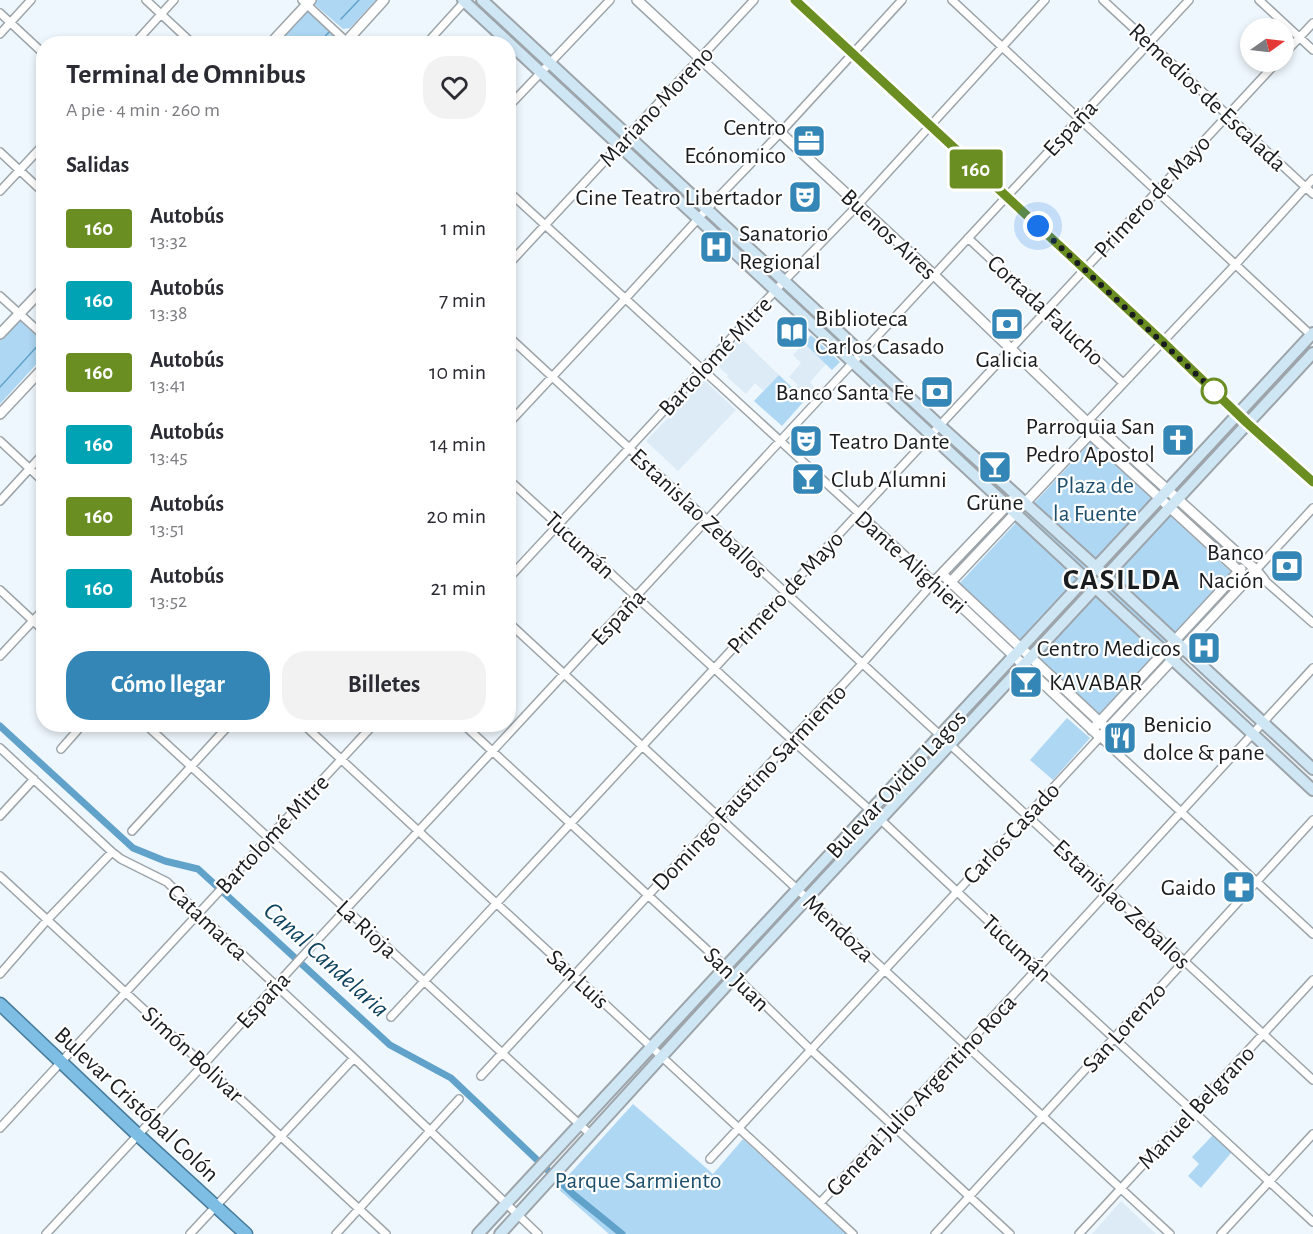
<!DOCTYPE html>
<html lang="es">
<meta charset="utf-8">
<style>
:root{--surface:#fff;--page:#f2f2f3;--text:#2b2b33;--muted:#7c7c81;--accent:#3386b6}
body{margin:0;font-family:"Alegreya Sans",sans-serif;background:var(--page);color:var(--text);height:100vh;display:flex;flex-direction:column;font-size:22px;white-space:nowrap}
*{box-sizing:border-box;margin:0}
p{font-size:20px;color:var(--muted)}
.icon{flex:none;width:33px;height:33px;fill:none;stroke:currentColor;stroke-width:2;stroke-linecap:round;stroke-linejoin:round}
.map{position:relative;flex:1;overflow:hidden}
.side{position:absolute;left:36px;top:36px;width:480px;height:696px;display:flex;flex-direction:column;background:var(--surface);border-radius:24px;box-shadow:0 3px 9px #0003}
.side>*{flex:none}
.badge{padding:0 12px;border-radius:4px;font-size:21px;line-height:39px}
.needle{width:39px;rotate:76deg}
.buttons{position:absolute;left:1240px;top:18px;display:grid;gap:12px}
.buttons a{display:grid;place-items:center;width:54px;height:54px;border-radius:50%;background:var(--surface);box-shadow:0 3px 9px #0003;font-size:30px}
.you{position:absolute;width:30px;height:30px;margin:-15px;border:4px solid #fff;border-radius:50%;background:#1a73e8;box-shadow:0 0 0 9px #1a73e833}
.map>.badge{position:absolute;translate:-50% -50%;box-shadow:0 0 0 3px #fff}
h2{padding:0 30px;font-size:22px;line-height:54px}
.round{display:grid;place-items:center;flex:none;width:63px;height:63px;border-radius:24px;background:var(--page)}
.overview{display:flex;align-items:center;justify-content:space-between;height:102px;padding:0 30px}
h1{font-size:28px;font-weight:700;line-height:45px}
.cta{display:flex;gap:12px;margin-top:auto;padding:12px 30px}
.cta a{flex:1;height:69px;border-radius:24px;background:var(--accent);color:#fff;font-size:24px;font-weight:700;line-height:69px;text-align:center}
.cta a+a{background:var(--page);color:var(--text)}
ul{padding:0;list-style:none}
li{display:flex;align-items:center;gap:18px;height:72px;padding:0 30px}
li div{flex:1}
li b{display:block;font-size:22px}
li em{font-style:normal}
li .badge{min-width:66px;font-weight:700;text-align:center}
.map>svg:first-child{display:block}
.built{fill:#dcebf6}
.green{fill:#aed7f3}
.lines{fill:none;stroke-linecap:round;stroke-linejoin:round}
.stream{stroke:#61a2cb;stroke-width:1.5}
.canal{stroke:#61a2cb;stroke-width:7}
.minor-casing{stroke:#9da5aa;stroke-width:10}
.tertiary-casing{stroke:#9da5aa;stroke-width:12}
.secondary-casing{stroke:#9da5aa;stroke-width:14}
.trunk-casing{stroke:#467b9b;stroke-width:15}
.minor{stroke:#fff;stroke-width:7}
.tertiary{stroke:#fff;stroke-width:9}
.secondary{stroke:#cfe6f5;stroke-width:10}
.trunk{stroke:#7ebee4;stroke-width:12}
.line-casing{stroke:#fff;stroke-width:14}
.line{stroke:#6b8e23;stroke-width:9}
.walk{stroke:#1a1d1f;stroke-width:6;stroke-dasharray:0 10.8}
.stop-dot{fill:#fff;stroke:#6b8e23;stroke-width:3}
.labels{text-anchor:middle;stroke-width:4.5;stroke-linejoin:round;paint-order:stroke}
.street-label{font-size:24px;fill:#1a1d1f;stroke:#fff}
.poi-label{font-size:24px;fill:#1a1d1f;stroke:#fff;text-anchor:end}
.park-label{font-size:24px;fill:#1d506d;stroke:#fff}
.water-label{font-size:26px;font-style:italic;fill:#0e435f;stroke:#fff}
.district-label{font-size:30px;font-weight:bold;letter-spacing:1.5px;fill:#1a1d1f;stroke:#fff}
</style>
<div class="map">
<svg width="1313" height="1234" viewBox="0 0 1313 1234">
<rect width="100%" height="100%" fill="#eef7fd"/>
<!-- built -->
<path class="built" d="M740 337 779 375 764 391 755 383 746 394 727 377 728 375 717 366 722 360 721 358Z
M804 343 826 364 810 382 815 388 805 400 794 389 798 385 789 377 801 363 793 355Z
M704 380 736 410 678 471 646 441Z
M1121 1201 1156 1234H1092Z"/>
<!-- green -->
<path class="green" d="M315 0H376L350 28 343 29 314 4Z
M308 10 339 37 335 43 274 44 304 12Z
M17 320H22L44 342 43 357 0 404V338Z
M811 335 840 362 832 370 804 343Z
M779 375 805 400 782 426 754 401Z
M1091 442 1233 574 1099 718 957 586Z
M1067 718 1090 738 1053 780 1030 760Z
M633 1104 713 1174 743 1139 848 1234H609L557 1188Z
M1213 1135 1232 1152 1201 1188 1188 1176 1199 1164 1192 1157Z"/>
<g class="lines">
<!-- stream -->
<path class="stream" d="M341 19 359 0
M318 44 330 31
M0 387 41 342"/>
<!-- canal -->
<path class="canal" d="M0 726 133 848 165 861 198 869 390 1045 451 1078 574 1195 622 1234"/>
<defs>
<path id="minor" d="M146 0 193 44
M302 0 348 43
M795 0 1162 341 1247 423 1313 482
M952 0 1312 336
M1103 0 1313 194
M1259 0 1313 50
M0 13 44 54
M0 34 31 0
M134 44 174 0
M426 44 466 0
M1284 54 1313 23
M508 107 610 0
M0 152 44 193
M0 191 44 144
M968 238 1123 383
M508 265 754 0
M0 296 44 336
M508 336 1313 1080
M1087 422 1236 264 1313 179
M508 424 625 299 707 209 780 133 902 0
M0 441 44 482
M508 479 792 740 881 820 1038 968 1313 1222
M0 501 44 453
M1256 570 1313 508
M508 579 785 280 858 205 1045 0
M1264 580 1313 623
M0 590 44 631
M508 622 1170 1234
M0 656 44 609
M145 724 590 1134
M303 724 853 1234
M463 724 731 972 811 1050 1010 1234
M0 748 112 852 121 859 167 882 198 913 354 1058 538 1234
M61 749 83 724
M0 816 34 779
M132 831 230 724
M0 876 386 1234
M0 974 48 919 112 852
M391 1017 1277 62
M481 1076 862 664 934 582 508 191
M0 1128 374 724
M710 1159 1100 737 1313 934
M820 1203 1038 968 1313 668
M46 1234 204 1064 309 949 1189 0
M190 1234 354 1058
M336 1234 459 1099
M935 1234 1313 820
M1079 1234 1313 980
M1221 1234 1313 1134"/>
<path id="tertiary" d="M637 0 934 275 1087 422 1097 426 1256 570 1264 580
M270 44 311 0
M344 44 384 0
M0 334 44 288
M0 414 44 367
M1087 422 1090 434 1239 571 1245 577 1252 579
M1016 496 934 582 944 590 1100 737 1256 570
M942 574 1103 725
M947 586 1090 434
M1092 730 1241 569"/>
<path id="secondary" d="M463 0 1313 790
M482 0 939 425 1096 567 1313 769
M478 1234 1313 333
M500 1234 735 976 1313 353"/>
<path id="trunk" d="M0 1004 138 1135 246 1234"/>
</defs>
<!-- minor casing -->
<use href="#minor" class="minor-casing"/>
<!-- tertiary casing -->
<use href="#tertiary" class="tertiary-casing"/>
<!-- secondary casing -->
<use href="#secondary" class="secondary-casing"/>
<!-- trunk casing -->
<use href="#trunk" class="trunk-casing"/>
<!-- minor -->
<use href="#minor" class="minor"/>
<!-- tertiary -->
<use href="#tertiary" class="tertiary"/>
<!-- secondary -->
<use href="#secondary" class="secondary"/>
<!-- trunk -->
<use href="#trunk" class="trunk"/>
</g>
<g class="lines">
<defs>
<path id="line" d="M795 0 1162 341 1247 423 1313 482"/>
</defs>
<!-- line casing -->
<use href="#line" class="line-casing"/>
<!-- line -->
<use href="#line" class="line"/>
<!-- walk -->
<path class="walk" d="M1038 226 1214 391"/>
</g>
<!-- icons -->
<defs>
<symbol id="office-square" viewBox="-11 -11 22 22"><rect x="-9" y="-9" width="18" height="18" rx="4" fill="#3386b6" stroke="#fff"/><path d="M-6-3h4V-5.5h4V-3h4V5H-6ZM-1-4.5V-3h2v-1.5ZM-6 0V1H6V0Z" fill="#fff"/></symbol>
<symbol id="theatre-square" viewBox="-11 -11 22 22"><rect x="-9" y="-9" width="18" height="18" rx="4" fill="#3386b6" stroke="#fff"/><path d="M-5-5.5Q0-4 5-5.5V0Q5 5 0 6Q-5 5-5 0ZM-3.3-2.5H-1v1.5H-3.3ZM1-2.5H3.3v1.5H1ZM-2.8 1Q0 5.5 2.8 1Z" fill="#fff"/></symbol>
<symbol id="hospital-square" viewBox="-11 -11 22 22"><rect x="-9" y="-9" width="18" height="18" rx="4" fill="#3386b6" stroke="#fff"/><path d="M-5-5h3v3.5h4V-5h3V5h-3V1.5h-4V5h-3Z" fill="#fff"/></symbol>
<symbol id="bank-square" viewBox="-11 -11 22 22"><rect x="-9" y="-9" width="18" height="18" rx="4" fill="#3386b6" stroke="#fff"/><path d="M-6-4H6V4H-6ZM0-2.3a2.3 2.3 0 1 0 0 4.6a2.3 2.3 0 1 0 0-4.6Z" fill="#fff"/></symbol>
<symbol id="library-square" viewBox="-11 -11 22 22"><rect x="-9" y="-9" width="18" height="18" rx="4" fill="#3386b6" stroke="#fff"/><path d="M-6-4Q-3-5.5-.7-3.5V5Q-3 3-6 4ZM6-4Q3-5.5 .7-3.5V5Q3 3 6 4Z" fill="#fff"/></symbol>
<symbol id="church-square" viewBox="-11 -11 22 22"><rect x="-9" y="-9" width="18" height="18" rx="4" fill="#3386b6" stroke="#fff"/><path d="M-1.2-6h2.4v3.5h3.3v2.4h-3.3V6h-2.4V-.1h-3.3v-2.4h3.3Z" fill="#fff"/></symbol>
<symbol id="bar-square" viewBox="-11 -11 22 22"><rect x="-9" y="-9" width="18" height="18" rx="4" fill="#3386b6" stroke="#fff"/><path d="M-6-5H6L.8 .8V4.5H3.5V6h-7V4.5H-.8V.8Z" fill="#fff"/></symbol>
<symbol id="restaurant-square" viewBox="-11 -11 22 22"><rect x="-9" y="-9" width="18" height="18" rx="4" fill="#3386b6" stroke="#fff"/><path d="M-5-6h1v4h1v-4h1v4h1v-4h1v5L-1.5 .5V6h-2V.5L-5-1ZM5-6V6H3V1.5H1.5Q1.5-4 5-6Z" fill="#fff"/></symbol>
<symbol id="pharmacy-square" viewBox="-11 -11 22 22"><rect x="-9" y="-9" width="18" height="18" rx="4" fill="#3386b6" stroke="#fff"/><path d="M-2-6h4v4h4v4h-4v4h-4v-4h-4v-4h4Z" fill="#fff"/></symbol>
</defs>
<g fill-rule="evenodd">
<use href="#office-square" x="790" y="122" width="38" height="38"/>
<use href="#theatre-square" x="786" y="178" width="38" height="38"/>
<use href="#hospital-square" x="697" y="228" width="38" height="38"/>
<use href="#bank-square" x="988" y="305" width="38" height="38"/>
<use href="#library-square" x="773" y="313" width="38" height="38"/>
<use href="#bank-square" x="918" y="373" width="38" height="38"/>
<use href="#church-square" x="1159" y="421" width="38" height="38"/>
<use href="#theatre-square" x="787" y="422" width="38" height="38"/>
<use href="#bar-square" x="976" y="448" width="38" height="38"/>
<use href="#bar-square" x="789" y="460" width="38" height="38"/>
<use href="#bank-square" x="1268" y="547" width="38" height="38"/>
<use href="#hospital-square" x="1185" y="629" width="38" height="38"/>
<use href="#bar-square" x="1007" y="663" width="38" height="38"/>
<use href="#restaurant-square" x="1101" y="719" width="38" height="38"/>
<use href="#pharmacy-square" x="1220" y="868" width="38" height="38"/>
</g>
<!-- markers -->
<circle class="stop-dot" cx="1214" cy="391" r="12"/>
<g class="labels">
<!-- street labels -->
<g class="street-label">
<text transform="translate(1208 97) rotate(43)" y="8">Remedios de Escalada</text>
<text transform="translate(656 106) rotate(-47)" y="8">Mariano Moreno</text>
<text transform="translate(1070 128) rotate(-47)" y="8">España</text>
<text transform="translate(1152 196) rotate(-47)" y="8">Primero de Mayo</text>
<text transform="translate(889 234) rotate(43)" y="8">Buenos Aires</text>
<text transform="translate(1046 310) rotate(43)" y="8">Cortada Falucho</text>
<text transform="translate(715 356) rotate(-47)" y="8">Bartolomé Mitre</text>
<text transform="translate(699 513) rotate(43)" y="8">Estanislao Zeballos</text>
<text transform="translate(580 545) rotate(43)" y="8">Tucumán</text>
<text transform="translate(911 562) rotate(42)" y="8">Dante Alighieri</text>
<text transform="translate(785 592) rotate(-47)" y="8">Primero de Mayo</text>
<text transform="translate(618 617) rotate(-47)" y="8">España</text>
<text transform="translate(896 784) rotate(-47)" y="8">Bulevar Ovidio Lagos</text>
<text transform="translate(749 787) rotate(-47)" y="8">Domingo Faustino Sarmiento</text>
<text transform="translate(1011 833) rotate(-47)" y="8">Carlos Casado</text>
<text transform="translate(272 834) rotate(-47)" y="8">Bartolomé Mitre</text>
<text transform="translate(1122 904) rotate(43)" y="8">Estanislao Zeballos</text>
<text transform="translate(208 922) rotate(43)" y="8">Catamarca</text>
<text transform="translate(839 928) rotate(43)" y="8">Mendoza</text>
<text transform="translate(367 929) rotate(43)" y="8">La Rioja</text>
<text transform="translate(1017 948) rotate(43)" y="8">Tucumán</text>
<text transform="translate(578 979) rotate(43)" y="8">San Luis</text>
<text transform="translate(737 979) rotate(44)" y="8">San Juan</text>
<text transform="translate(263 1000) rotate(-48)" y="8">España</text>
<text transform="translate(1124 1027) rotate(-48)" y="8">San Lorenzo</text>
<text transform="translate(193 1054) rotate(43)" y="8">Simón Bolivar</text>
<text transform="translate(921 1095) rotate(-47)" y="8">General Julio Argentino Roca</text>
<text transform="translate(137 1104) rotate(43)" y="8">Bulevar Cristóbal Colón</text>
<text transform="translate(1196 1107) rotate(-47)" y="8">Manuel Belgrano</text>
</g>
<!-- poi labels -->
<g class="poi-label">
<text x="786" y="135">Centro<tspan x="786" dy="28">Ecónomico</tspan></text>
<text x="782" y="205">Cine Teatro Libertador</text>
<text x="739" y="241" text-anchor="start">Sanatorio<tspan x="739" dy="28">Regional</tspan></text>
<text x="815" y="326" text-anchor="start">Biblioteca<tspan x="815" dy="28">Carlos Casado</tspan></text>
<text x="1007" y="367" text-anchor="middle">Galicia</text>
<text x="914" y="400">Banco Santa Fe</text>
<text x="1155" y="434">Parroquia San<tspan x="1155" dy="28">Pedro Apostol</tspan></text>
<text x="829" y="449" text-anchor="start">Teatro Dante</text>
<text x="831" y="487" text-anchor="start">Club Alumni</text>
<text x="995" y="510" text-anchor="middle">Grüne</text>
<text x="1264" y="560">Banco<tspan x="1264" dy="28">Nación</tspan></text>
<text x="1181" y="656">Centro Medicos</text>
<text x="1049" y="690" text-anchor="start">KAVABAR</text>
<text x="1143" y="732" text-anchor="start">Benicio<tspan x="1143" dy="28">dolce &amp; pane</tspan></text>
<text x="1216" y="895">Gaido</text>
</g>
<!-- park labels -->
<g class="park-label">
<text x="1095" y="493">Plaza de<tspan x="1095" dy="28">la Fuente</tspan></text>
<text x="638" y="1188">Parque Sarmiento</text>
</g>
<!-- water labels -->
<g class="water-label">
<text transform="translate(327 959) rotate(42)" y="9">Canal Candelaria</text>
</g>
<!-- district labels -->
<g class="district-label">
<text x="1122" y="589">CASILDA</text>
</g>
</g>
</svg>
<div class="buttons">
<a><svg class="needle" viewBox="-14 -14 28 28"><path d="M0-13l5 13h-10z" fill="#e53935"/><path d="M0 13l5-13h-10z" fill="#7c7c81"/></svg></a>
</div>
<div class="you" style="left:1038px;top:226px"></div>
<b class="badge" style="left:976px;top:169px;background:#6b8e23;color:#fff">160</b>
<section class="side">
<div class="overview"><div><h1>Terminal de Omnibus</h1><p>A pie · 4 min · 260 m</p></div><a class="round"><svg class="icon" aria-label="heart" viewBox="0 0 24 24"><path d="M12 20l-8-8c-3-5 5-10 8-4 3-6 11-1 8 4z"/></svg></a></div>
<h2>Salidas</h2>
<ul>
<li><span class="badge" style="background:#6b8e23;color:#fff">160</span><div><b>Autobús</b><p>13:32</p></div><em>1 min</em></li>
<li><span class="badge" style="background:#00a3b4;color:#fff">160</span><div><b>Autobús</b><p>13:38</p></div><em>7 min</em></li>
<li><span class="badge" style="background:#6b8e23;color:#fff">160</span><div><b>Autobús</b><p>13:41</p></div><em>10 min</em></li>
<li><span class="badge" style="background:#00a3b4;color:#fff">160</span><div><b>Autobús</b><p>13:45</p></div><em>14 min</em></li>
<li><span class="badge" style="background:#6b8e23;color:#fff">160</span><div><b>Autobús</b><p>13:51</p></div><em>20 min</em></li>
<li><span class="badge" style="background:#00a3b4;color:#fff">160</span><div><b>Autobús</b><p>13:52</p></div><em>21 min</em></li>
</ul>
<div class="cta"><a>Cómo llegar</a><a>Billetes</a></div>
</section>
</div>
